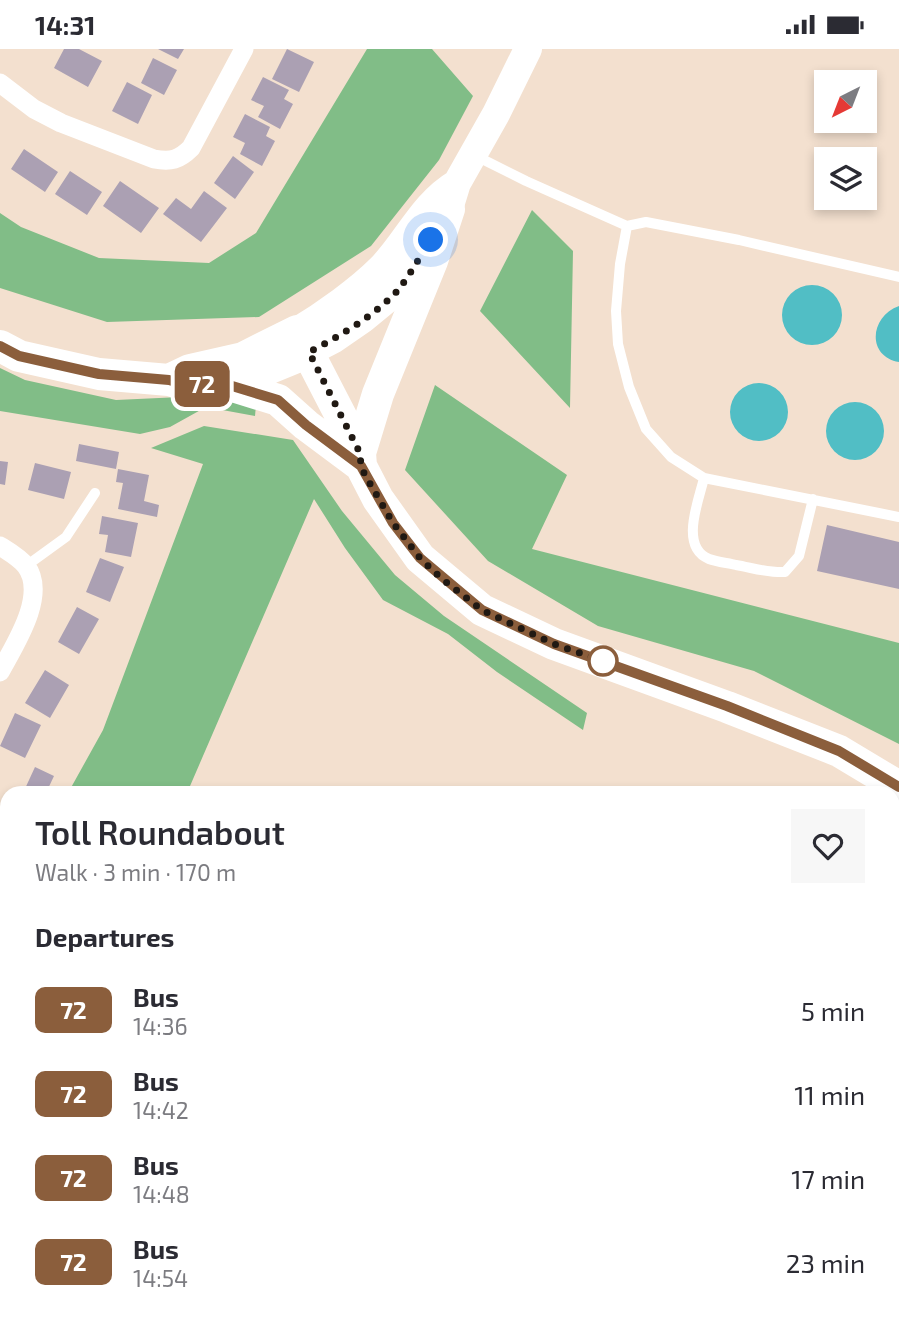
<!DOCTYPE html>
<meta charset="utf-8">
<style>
:root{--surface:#fff;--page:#f7f7f7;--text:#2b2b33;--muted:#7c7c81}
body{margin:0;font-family:"Exo 2",sans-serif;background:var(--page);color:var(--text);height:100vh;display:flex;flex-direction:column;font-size:26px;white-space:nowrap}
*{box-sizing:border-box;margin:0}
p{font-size:23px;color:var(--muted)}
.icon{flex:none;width:38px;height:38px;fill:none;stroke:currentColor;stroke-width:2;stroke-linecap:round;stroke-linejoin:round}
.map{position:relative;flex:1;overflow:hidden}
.details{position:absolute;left:0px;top:737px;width:900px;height:534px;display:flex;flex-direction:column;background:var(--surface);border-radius:21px 21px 0 0;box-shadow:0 4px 10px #0003}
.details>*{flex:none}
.badge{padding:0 14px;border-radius:10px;font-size:24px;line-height:46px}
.needle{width:46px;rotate:222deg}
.fabs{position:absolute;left:814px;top:21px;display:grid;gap:14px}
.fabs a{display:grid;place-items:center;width:63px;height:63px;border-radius:0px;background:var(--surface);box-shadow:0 4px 10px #0003;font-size:35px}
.you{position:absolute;width:35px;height:35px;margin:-18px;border:5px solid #fff;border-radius:50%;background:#1a73e8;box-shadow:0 0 0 10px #1a73e833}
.map>.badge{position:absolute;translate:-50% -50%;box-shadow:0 0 0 4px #fff}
h2{padding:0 35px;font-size:26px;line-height:63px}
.round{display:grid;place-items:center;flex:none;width:74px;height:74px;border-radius:0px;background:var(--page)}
.summary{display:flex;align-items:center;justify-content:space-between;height:119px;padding:0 35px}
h1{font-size:33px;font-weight:600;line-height:52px}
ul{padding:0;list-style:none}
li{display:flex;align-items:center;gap:21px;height:84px;padding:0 35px}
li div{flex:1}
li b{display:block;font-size:26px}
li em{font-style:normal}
li .badge{min-width:77px;font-weight:700;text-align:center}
.status{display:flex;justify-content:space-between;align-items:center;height:49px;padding:0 35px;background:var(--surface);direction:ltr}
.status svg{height:19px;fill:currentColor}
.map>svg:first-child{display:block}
.forest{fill:#81bd87}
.water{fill:#51bec5}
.building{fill:#aba0b3}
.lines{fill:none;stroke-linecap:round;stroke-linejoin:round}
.lane{stroke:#fff;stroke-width:10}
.street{stroke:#fff;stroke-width:19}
.secondary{stroke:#fff;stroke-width:28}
.primary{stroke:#fff;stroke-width:32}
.line-casing{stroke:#fff;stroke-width:16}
.line{stroke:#8b5e3c;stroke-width:10}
.walk{stroke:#201913;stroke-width:7;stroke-dasharray:0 12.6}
.stop-dot{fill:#fff;stroke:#8b5e3c;stroke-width:3.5}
</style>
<div class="status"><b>14:31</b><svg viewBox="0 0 49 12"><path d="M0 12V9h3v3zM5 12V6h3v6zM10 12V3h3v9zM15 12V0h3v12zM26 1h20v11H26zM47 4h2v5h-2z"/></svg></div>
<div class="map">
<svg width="899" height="1270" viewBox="0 0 899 1270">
<rect width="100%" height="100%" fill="#f3e0cf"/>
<!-- forest -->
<path class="forest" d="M367 0H432L473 47 439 111 371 197 259 268 107 273 0 239V164L21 178 99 209 209 214 256 184Z
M532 161 573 202 570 359 480 262Z
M0 319 25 331 116 351 202 347 256 356 255 367 206 358 170 378 140 385 0 362Z
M435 336 567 426 532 500 899 594V695L754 622 598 577 488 512 405 421Z
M204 377 293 391 342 462 395 526 444 567 587 664 583 681 497 623 448 585 383 551 345 499 314 450 187 744H68L103 681 203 415 151 399Z
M0 910 7 913V1174L0 1185Z"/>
<!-- water -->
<path class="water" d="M782 266a30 30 0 1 1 60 0a30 30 0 1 1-60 0Z
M899 257V313C866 307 870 267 899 257Z
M730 363a29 29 0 1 1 58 0a29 29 0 1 1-58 0Z
M826 382a29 29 0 1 1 58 0a29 29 0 1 1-58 0Z"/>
<!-- building -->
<path class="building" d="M64 0H79L102 12 88 38 54 19Z
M158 0H184L178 10Z
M287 0 314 13 299 43 272 30Z
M153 9 177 21 164 46 141 34Z
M263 28 289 41 284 50 293 55 280 80 258 68 264 57 251 51Z
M127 33 152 46 138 75 112 62Z
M245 65 270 78 266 87 275 92 262 117 240 105 245 94 233 88Z
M24 100 58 123 45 143 11 120Z
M233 107 254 123 235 150 214 134Z
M70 122 102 143 87 166 55 145Z
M120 132 159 159 141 184 103 157Z
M204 142 227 159 201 193 163 165 176 149 191 160Z
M79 395 119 403 116 420 76 412Z
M0 412 8 413 5 436 0 435Z
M35 414 71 423 64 450 28 441Z
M118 420 149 426 144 452 159 456 157 468 118 460 123 434 116 433Z
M102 467 138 474 131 508 105 503 108 486 99 485Z
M827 476 899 493V540L817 522Z
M100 509 124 518 110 553 86 543Z
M77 558 99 570 79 605 58 593Z
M45 621 69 636 50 669 25 654Z
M15 664 41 676 25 709 0 697Z
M35 718 54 727 46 744H23Z
M1 755 7 758V790L0 787Z"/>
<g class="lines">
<!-- lane -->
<path class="lane" d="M476 107 526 132 627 177 646 173 739 191 899 228
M627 177 620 215 616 262 618 295 629 338 646 380 671 408 704 429 899 468
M704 429C699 451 679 498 709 510 717 513 728 514 736 516 753 519 768 524 785 523L799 507 813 450
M26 517 66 488 95 444"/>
<!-- street -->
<path class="street" d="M0 34 34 60 61 74 154 110C171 113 179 111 191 99L244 0
M0 497C8 502 20 509 26 517 48 546 14 597 0 623
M0 867 7 870"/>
<!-- secondary -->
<path class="secondary" d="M297 282C324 266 359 241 381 219 408 191 422 155 457 134
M309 303 334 290 363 270 397 242 449 160 457 134 496 65 528 0"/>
<!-- primary -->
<path class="primary" d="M0 297 19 307 99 325 169 331 189 337 243 330 309 303
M169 331 190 321 243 309 297 282 360 404 361 417 378 450 420 509 482 561 554 595 727 658 839 702 899 738
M223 334 278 351 306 376 361 417
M360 404 378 345 432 212 449 160"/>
</g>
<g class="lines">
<defs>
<path id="line" d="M0 297 19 307 99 325 169 331 189 337 219 333 278 351 306 376 361 417 393 474 420 509 482 561 554 595 727 657 839 702 899 738"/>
</defs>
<!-- line casing -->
<use href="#line" class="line-casing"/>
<!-- line -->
<use href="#line" class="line"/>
<!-- walk -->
<path class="walk" d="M431 191C420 207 410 226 398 241 377 265 337 289 309 303L360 404 361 417 365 426 393 474 420 509 442 530 482 561 554 595 603 612"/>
</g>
<!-- markers -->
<circle class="stop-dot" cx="603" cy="612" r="14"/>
</svg>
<div class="fabs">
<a><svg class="needle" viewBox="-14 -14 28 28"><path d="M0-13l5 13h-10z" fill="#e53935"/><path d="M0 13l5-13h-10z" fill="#7c7c81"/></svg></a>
<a><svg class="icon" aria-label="layers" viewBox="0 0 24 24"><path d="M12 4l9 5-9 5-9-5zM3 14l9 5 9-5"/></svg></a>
</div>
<div class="you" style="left:431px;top:191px"></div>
<b class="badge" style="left:202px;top:335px;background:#8b5e3c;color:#fff">72</b>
<section class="details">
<div class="summary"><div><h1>Toll Roundabout</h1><p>Walk · 3 min · 170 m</p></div><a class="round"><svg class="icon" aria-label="heart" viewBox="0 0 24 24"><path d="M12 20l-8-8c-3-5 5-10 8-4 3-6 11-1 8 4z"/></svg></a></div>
<h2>Departures</h2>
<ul>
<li><span class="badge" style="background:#8b5e3c;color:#fff">72</span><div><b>Bus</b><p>14:36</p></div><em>5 min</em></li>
<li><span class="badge" style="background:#8b5e3c;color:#fff">72</span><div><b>Bus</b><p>14:42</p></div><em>11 min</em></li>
<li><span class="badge" style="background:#8b5e3c;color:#fff">72</span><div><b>Bus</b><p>14:48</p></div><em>17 min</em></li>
<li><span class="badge" style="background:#8b5e3c;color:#fff">72</span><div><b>Bus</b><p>14:54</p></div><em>23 min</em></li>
</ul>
</section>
</div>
